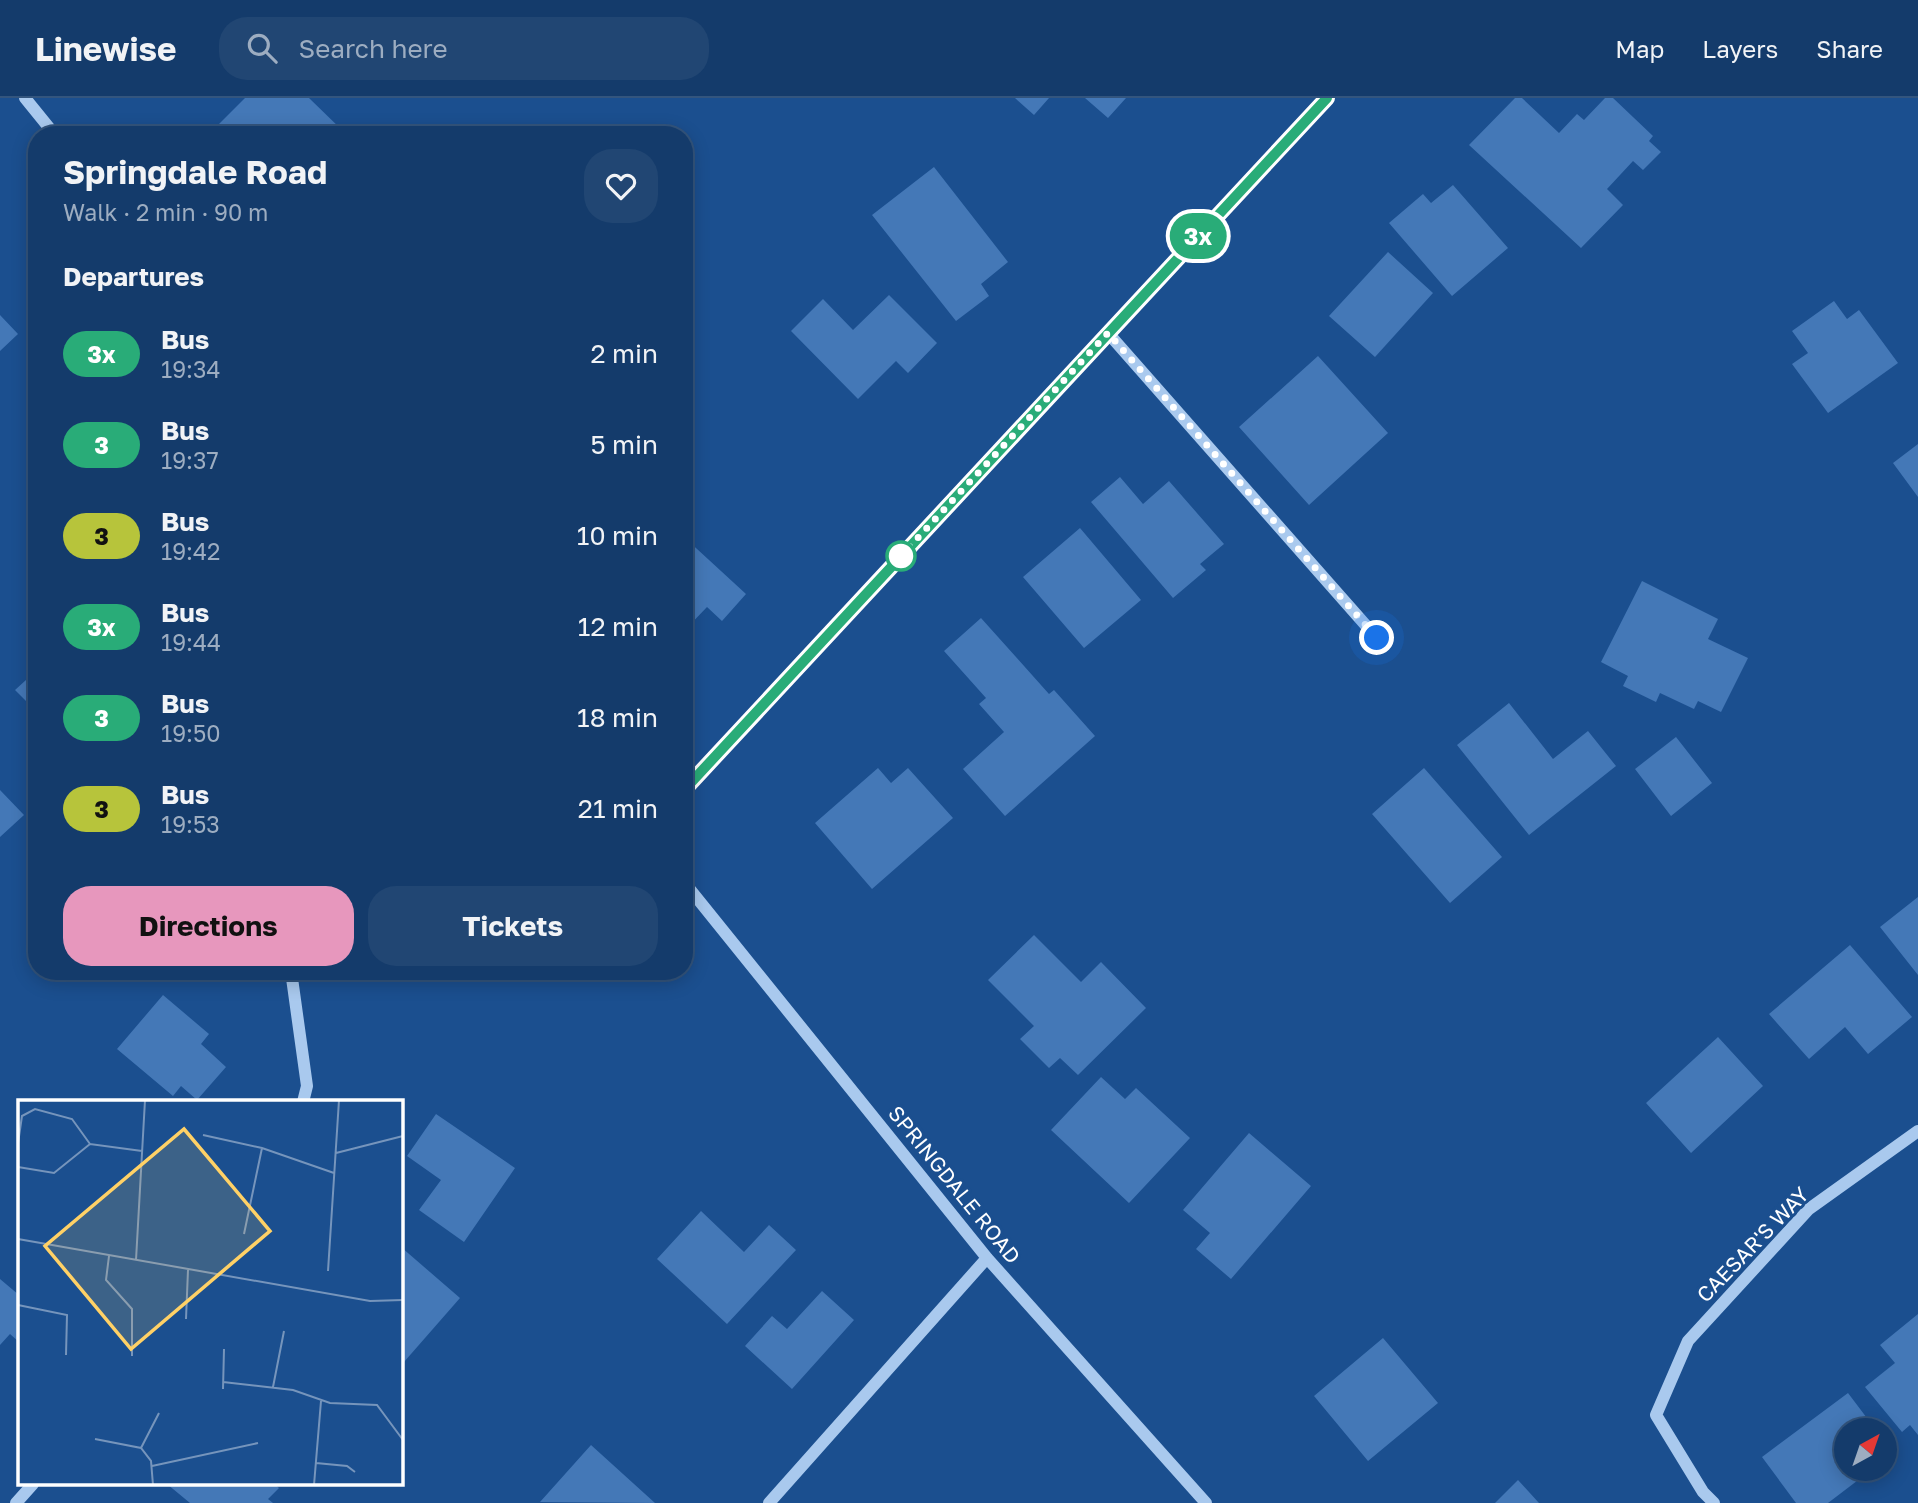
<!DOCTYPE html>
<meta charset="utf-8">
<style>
:root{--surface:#143b6b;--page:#214673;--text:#f1f3f6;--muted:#9dadc1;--line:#33557e;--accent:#e797bd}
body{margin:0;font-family:"Golos Text",sans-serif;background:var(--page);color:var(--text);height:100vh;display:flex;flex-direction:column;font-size:26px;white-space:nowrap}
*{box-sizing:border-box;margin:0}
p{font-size:23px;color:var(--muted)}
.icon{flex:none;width:38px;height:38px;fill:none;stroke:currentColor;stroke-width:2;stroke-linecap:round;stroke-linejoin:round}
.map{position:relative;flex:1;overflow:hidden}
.drawer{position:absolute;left:28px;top:28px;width:665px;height:854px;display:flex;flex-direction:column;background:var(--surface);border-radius:28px;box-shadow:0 4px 18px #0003,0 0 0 2px var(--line)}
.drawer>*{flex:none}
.badge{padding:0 14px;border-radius:23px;font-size:24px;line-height:46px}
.needle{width:46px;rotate:40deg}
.buttons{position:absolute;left:1834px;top:1320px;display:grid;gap:14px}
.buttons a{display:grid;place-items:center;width:63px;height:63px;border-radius:50%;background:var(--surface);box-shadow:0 4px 18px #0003,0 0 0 2px var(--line);font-size:35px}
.you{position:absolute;width:35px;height:35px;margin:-18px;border:5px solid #fff;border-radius:50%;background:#1a73e8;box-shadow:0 0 0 10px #1a73e833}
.map>.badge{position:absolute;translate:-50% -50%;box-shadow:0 0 0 4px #fff}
h2{padding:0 35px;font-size:26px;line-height:63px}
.round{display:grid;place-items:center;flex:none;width:74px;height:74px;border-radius:28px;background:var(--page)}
.headline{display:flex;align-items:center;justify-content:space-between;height:119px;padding:0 35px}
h1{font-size:33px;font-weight:700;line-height:52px}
.cta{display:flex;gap:14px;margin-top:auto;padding:14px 35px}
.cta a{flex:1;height:80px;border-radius:28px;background:var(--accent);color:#111;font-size:28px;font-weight:700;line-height:80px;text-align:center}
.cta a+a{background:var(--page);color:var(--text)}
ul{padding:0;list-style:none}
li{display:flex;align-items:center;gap:21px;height:91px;padding:0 35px}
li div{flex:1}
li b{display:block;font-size:26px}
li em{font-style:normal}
li .badge{min-width:77px;font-weight:700;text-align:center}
header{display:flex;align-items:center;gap:42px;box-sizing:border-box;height:98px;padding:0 35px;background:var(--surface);border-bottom:2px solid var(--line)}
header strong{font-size:33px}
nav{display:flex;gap:38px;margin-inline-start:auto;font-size:24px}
.search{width:490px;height:63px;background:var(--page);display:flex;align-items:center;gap:18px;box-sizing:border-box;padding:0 24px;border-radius:28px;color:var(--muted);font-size:26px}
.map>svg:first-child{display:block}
.building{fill:#4478b7}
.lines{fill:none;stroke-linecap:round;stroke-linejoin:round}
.minor{stroke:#a9c9ee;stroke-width:12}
.line-casing{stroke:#fff;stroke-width:16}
.line{stroke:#29ac78;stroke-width:10}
.walk{stroke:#fff;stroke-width:7;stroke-dasharray:0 12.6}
.stop-dot{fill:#fff;stroke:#29ac78;stroke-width:3.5}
.labels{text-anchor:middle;stroke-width:6;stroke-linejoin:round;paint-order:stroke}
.street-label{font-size:21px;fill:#fff;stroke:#1b4f8f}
.inset-road{fill:none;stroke:#7695bc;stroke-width:2}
.view{fill:#ffd166;fill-opacity:0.15;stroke:#ffd166;stroke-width:3.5}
.inset-edge{fill:none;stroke:#fff;stroke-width:3.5}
</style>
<header>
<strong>Linewise</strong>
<div class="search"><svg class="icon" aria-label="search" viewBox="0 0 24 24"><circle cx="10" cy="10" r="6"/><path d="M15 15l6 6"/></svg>Search here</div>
<nav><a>Map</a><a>Layers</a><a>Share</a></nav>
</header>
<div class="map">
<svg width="1918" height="1405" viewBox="0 0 1918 1405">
<rect width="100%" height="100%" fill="#1b4f8f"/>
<!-- building -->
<path class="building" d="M245 0H309L344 34 341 37H228L218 27Z
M1015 0H1049L1034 17Z
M1085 0H1126L1108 20Z
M1515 0H1522L1559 35 1577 16 1584 22 1605 0H1613L1653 38 1649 43 1661 54 1643 72 1633 63 1607 91 1623 107 1581 150 1469 47Z
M934 69 1008 164 981 186 989 198 956 223 872 117Z
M1453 87 1508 150 1452 198 1389 125 1423 96 1431 105Z
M1388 154 1433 195 1375 259 1329 218Z
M889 197 937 245 908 275 896 263 858 301 791 233 823 201 853 232Z
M1834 203 1847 221 1859 212 1898 265 1828 315 1792 266 1808 255 1792 233Z
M0 217 18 236 0 253Z
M1318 258 1388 335 1309 407 1239 329Z
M1918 346V399L1893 365Z
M1120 379 1143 406 1169 383 1224 446 1200 466 1206 472 1173 500 1091 404Z
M1080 430 1141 502 1084 550 1023 479Z
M684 439 746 496 722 523 707 509 684 533Z
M1642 483 1718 521 1708 541 1748 560 1721 614 1698 603 1694 611 1660 595 1656 604 1623 588 1628 578 1601 564Z
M981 520 1049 596 1054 592 1095 638 1005 718 963 671 1004 634 979 606 986 600 944 553Z
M37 572V614L15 592Z
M1509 605 1553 661 1588 633 1616 668 1529 737 1457 647Z
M1676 639 1712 685 1671 718 1635 671Z
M878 670 891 685 908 670 953 720 872 791 815 725Z
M1424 670 1502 759 1450 805 1372 716Z
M0 692 24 717 0 739Z
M1918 799V877L1880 829Z
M1034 837 1081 884 1101 864 1146 910 1078 977 1060 960 1049 970 1020 941 1034 928 988 882Z
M1850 847 1912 919 1868 956 1845 929 1809 961 1769 916Z
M163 897 209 936 201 946 226 969 197 1002 181 988 173 998 117 951Z
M1718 939 1763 988 1691 1055 1646 1005Z
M1101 979 1125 1001 1136 990 1190 1040 1129 1105 1051 1032Z
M436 1016 515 1070 464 1144 419 1112 441 1082 407 1058Z
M1249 1035 1311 1088 1231 1181 1196 1151 1210 1135 1183 1112Z
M701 1113 744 1154 769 1127 796 1152 727 1226 657 1161Z
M401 1149 460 1200 404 1264 401 1261Z
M0 1181 19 1197V1244L10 1236 0 1247Z
M822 1193 854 1222 792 1291 745 1248 772 1218 787 1231Z
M1918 1216V1337L1910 1327 1902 1334 1865 1289 1895 1265 1880 1247Z
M1383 1240 1438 1305 1368 1363 1314 1298Z
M1848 1295 1876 1332H1846V1370H1874L1828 1405H1796L1762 1359Z
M591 1347 655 1405 540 1404Z
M1518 1382 1539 1405H1495Z
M167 1386H274L279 1390 268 1401 273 1405H190Z"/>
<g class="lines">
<!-- minor -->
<path class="minor" d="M25 0 55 37
M1108 235 1377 540
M684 692 1326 0
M684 784 987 1160 1206 1405
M291 873 307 988 303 1004
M16 1405 33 1386
M769 1405 987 1160
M1714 1405 1703 1394 1656 1317 1688 1243 1809 1111 1918 1033"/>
</g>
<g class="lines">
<defs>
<path id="line" d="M684 692 1327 0"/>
</defs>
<!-- line casing -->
<use href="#line" class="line-casing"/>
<!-- line -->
<use href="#line" class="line"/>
<!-- walk -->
<path class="walk" d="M901 458 1108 235 1377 540"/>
</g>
<!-- markers -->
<circle class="stop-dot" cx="901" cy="458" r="14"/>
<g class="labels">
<!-- street labels -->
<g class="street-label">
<text transform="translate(954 1087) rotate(51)" y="7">SPRINGDALE ROAD</text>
<text transform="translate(1753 1147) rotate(-46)" y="7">CAESAR'S WAY</text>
</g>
</g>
<!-- overview -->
<g transform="translate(18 1002)">
<rect width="385" height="385" fill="#1b4f8f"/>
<path class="inset-road" d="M185 35 244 48 316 73M0 43 4 16 17 9 54 19 72 44M318 53 385 36M0 67 36 73 72 44 124 51M226 134 244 48M0 139 352 201 385 200M91 156 88 180 114 209V256M118 160 127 0M310 171 321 0M0 205 49 215 48 255M168 219 170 170M205 282 275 290 312 303 359 305 385 340M255 287 266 231M205 289 206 249M77 339 123 348 133 361 135 385M123 348 141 313M298 363 329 366 337 372M134 366 240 343M296 385 303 301"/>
<path class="view" d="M166 29 252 131 113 249 27 146Z"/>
<rect width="385" height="385" class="inset-edge"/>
</g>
</svg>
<div class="buttons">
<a><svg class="needle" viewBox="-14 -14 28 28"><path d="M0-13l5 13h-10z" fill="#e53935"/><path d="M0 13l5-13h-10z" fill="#9dadc1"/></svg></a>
</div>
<div class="you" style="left:1377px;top:540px"></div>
<b class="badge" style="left:1198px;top:138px;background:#29ac78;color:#fff">3x</b>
<section class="drawer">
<div class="headline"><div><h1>Springdale Road</h1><p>Walk · 2 min · 90 m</p></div><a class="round"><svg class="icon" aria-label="heart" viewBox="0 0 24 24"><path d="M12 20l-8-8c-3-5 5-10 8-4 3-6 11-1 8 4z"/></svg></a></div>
<h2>Departures</h2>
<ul>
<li><span class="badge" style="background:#29ac78;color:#fff">3x</span><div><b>Bus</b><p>19:34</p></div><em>2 min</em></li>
<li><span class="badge" style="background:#29ac78;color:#fff">3</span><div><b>Bus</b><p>19:37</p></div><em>5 min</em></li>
<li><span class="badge" style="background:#b7c43b;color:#111">3</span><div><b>Bus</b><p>19:42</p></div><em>10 min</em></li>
<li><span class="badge" style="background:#29ac78;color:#fff">3x</span><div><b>Bus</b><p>19:44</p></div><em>12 min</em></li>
<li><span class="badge" style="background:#29ac78;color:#fff">3</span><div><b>Bus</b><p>19:50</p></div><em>18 min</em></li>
<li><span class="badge" style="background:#b7c43b;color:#111">3</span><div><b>Bus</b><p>19:53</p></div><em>21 min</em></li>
</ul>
<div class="cta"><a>Directions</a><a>Tickets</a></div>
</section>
</div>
